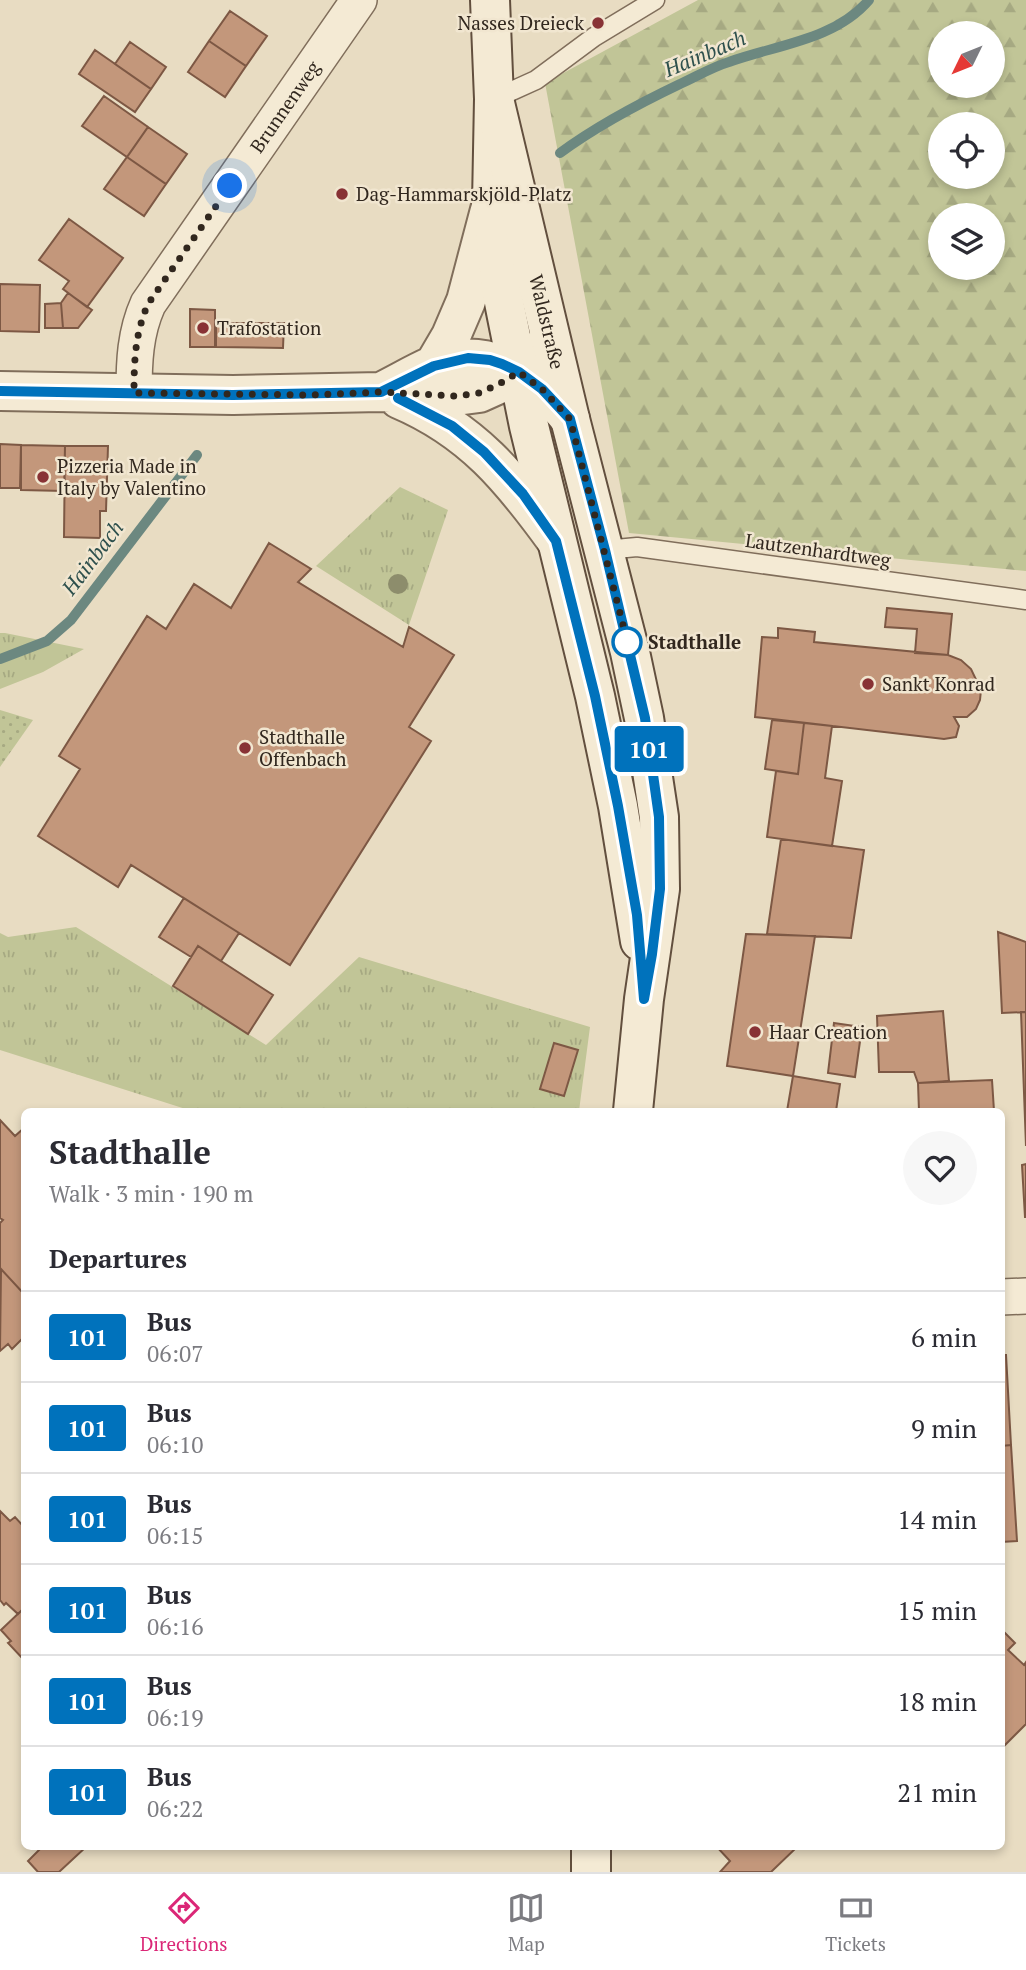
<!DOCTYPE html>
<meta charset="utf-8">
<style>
:root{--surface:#fff;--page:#f7f7f7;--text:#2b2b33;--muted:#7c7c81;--line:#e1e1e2;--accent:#db2777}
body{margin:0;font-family:"PT Serif",serif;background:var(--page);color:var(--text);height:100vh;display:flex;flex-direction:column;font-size:26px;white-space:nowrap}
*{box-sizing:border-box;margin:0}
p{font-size:23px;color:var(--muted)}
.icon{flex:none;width:38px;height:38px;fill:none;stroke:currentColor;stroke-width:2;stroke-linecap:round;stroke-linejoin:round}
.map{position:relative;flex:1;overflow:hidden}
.side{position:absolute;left:21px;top:1108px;width:984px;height:742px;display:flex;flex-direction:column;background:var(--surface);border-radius:10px;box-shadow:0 4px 10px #0003}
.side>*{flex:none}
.badge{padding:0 14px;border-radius:5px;font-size:24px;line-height:46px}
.needle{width:46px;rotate:227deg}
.tools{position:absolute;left:928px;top:21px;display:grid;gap:14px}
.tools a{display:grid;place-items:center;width:77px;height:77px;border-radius:50%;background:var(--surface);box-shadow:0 4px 10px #0003;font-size:35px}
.you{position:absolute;width:35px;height:35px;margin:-18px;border:5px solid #fff;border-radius:50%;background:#1a73e8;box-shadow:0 0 0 10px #1a73e833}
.map>.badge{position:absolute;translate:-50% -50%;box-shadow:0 0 0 4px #fff}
h2{padding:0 28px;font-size:26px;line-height:63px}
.round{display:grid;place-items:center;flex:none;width:74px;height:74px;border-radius:37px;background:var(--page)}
.overview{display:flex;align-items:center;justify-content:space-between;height:119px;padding:0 28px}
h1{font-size:33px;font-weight:800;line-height:52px}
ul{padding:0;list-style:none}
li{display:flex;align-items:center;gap:21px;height:91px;padding:0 28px;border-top:2px solid var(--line)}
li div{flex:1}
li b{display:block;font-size:26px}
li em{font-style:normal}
li .badge{min-width:77px;font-weight:700;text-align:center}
.menu{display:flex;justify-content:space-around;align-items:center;height:98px;border-top:2px solid var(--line);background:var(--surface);font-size:19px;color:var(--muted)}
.menu a{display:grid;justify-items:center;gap:4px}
.menu .on{color:var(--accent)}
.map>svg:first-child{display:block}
.grass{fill:url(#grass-tufts)}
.forest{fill:url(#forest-firs);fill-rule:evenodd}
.park{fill:url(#park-dots)}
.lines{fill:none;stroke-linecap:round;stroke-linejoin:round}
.stream{stroke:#6c8880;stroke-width:10}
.building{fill:#c3977b;stroke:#7d5844;stroke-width:2}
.service-casing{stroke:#806e5b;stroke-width:21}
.minor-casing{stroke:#806e5b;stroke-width:38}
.tertiary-casing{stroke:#806e5b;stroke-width:42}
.secondary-casing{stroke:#624f3e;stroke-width:42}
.service{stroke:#f4ead4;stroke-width:18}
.minor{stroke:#f4ead4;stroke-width:35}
.tertiary{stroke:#f4ead4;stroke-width:38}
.secondary{stroke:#f4ead4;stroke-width:38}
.tree{fill:#8d8d6c}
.line-casing{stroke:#fff;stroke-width:16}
.line{stroke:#0072bc;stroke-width:10}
.walk{stroke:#31271e;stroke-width:7;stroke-dasharray:0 12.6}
.poi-dot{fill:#883235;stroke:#f1e6d0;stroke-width:2.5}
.stop-dot{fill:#fff;stroke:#0072bc;stroke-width:3.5}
.labels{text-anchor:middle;stroke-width:5;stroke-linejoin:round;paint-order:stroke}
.poi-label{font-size:19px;fill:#31271e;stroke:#f1e6d0;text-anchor:start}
.street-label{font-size:19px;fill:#31271e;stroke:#f1e6d0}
.stop-label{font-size:19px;font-weight:bold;fill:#31271e;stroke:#f1e6d0;text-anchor:start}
.water-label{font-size:21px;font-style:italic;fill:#2e504d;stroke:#f1e6d0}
</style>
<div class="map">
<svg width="1026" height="1872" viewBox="0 0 1026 1872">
<defs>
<pattern id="grass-tufts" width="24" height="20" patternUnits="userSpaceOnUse" patternTransform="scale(1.75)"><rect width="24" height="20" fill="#c1c597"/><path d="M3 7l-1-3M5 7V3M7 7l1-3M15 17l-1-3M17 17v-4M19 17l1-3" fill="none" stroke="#a6a982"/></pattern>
<pattern id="forest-firs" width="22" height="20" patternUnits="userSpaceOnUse" patternTransform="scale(1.75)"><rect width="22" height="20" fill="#c1c597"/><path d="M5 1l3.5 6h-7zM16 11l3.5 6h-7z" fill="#a6a982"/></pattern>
<pattern id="park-dots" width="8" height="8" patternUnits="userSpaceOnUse" patternTransform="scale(1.75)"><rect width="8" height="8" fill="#c1c597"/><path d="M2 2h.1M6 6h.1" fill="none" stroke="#a6a982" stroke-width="1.8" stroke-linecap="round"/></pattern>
</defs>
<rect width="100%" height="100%" fill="#e8dcc2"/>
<!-- grass -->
<path class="grass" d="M400 487 448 510 409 625 316 566Z
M0 633H5L84 649 43 672 0 689Z
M76 927 266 1045 359 957 590 1027 579 1111H192L0 1050V933L8 937Z"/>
<!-- forest -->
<path class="forest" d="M698 0H1026V571L629 533 545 83ZM940 33H992V86H940ZM940 124H992V177H940ZM940 215H992V268H940Z"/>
<!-- park -->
<path class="park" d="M0 710 33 720 0 767Z"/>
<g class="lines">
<!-- stream -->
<path class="stream" d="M560 153C598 125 638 104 680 84 696 77 712 67 729 62 776 45 835 40 869 0
M0 659 47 641 71 620 197 455"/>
</g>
<!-- building -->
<path class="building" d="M230 11 267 36 246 66 209 41Z
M209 41 246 66 225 97 188 72Z
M130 42 166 67 151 89 115 64Z
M95 50 151 89 135 112 79 74Z
M104 96 148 127 127 157 82 126Z
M148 127 187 154 166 184 127 157Z
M127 157 166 184 144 216 104 189Z
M69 219 123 258 87 307 63 289 69 281 39 260Z
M0 284 40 285 39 332 0 331Z
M68 293 92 310 78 328H63L61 303Z
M61 303 63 328H45V304Z
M190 309 215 310V347H190Z
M216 323H284L283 348 216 347Z
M0 444 21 445 20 488H0Z
M21 445 65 446 64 491 21 490Z
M65 446H108L106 511H100V538L64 537Z
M269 543 311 569 298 582 403 647 409 627 454 655 409 727 431 741 290 965 131 865 118 887 38 836 80 769 59 756 147 616 166 629 194 584 231 608Z
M887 608 952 614 948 655 915 653 917 629 885 627Z
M778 628 815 632 814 642 948 655 961 660 971 669 981 690 980 700 976 709 967 717H954L959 726 956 737 944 739 755 717 762 637 778 638Z
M772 720 804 723 798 774 765 769Z
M804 723 832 726 825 778 842 781 832 846 767 837 776 771 798 774Z
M781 839 864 850 851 938 767 934Z
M184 898 239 933 221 961 198 946 191 957 159 937Z
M998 932 1026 942V1012L1002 1013Z
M746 934 815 936 793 1076 727 1066Z
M198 946 273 995 248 1034 173 986Z
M943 1011 949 1081 918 1083 914 1072H879L877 1016Z
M1021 1012H1026V1146Z
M834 1023 862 1027 855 1077 828 1073Z
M554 1043 578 1050 564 1096 540 1089Z
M793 1076 840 1084 836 1111H787Z
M992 1080 994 1111H919L918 1083Z
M0 1120 15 1136 24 1128V1294L0 1268V1223L3 1220 0 1218Z
M1026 1164V1217H1025L1022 1165Z
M1 1269 24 1294V1337L12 1349 8 1344 0 1351Z
M1001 1355H1006L1011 1445 1001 1446Z
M1011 1445 1017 1541 1001 1542V1446Z
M0 1511 10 1521 15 1517 24 1527V1608L18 1614 6 1603 4 1605 0 1600Z
M24 1608V1660L8 1643 11 1641 1 1630Z
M1001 1629 1015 1643 1008 1650 1024 1665 1026 1662V1724L1001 1749Z
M43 1846H87L59 1872H38L28 1861Z
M716 1846H796L797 1847 771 1872H720L730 1861Z"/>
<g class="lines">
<defs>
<path id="service" d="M494 99 536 80 594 37 655 0
M605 550 637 547 1026 600"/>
<g id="minor">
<path id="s1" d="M134 393C134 362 135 333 148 304L359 0"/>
<path d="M1001 1297 1026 1296"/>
</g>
<path id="tertiary" d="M434 365 451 336 466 301 491 206
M0 391 233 395 381 392 456 396 479 393 499 384 519 372 539 350
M383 391C399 383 416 373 432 366 488 343 536 377 570 419
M399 399C472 430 511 478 556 540"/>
<g id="secondary">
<path d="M490 0 494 99 492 203 501 287 529 426 595 696 618 806 640 941"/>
<path id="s2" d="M494 99 570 419 630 652 644 718 659 817 660 889 644 999 633 1111"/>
<path d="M591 1872V1846"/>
</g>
</defs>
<!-- service casing -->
<use href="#service" class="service-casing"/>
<!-- minor casing -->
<use href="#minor" class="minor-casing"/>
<!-- tertiary casing -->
<use href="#tertiary" class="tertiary-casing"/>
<!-- secondary casing -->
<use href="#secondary" class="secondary-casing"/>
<!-- service -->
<use href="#service" class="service"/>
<!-- minor -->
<use href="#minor" class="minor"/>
<!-- tertiary -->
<use href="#tertiary" class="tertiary"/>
<!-- secondary -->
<use href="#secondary" class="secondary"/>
</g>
<!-- trees -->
<circle class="tree" cx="398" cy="584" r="10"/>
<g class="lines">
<defs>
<path id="line" d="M0 391 233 395 381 392 434 366 468 358 490 360 502 364 519 372 542 389 570 419 605 550 645 718 659 817 660 889 652 954 644 999 637 915 618 806 595 696 556 541 523 494 484 452 452 426 398 398"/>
</defs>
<!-- line casing -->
<use href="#line" class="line-casing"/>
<!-- line -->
<use href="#line" class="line"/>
<!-- walk -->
<path class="walk" d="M230 186 148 304C135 333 134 362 134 393L312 395 381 392 456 396 479 393 499 384 519 372 542 389 570 419 630 652 627 642"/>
</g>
<!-- markers -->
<g class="poi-dot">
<circle cx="598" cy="23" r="7"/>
<circle cx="342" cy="194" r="7"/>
<circle cx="203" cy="328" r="7"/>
<circle cx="43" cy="477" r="7"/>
<circle cx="868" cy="684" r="7"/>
<circle cx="245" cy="748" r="7"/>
<circle cx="755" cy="1032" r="7"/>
</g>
<circle class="stop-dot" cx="627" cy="642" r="14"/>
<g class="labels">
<!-- poi labels -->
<g class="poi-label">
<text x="584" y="30" text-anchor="end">Nasses Dreieck</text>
<text x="356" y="201">Dag-Hammarskjöld-Platz</text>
<text x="217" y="335">Trafostation</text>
<text x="57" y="473">Pizzeria Made in<tspan x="57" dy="22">Italy by Valentino</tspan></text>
<text x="882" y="691">Sankt Konrad</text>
<text x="259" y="744">Stadthalle<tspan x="259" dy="22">Offenbach</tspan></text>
<text x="769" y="1039">Haar Creation</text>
</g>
<!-- street labels -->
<g class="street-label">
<text dy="7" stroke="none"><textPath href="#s1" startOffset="331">Brunnenweg</textPath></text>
<text dy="7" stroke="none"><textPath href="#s2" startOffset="229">Waldstraße</textPath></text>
<text transform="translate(818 550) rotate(8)" y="7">Lautzenhardtweg</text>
</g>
<!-- stop labels -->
<g class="stop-label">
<text x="648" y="649">Stadthalle</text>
</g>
<!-- water labels -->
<g class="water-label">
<text transform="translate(705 54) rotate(-23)" y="7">Hainbach</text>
<text transform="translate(93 558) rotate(-53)" y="7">Hainbach</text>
</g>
</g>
</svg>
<div class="tools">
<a><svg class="needle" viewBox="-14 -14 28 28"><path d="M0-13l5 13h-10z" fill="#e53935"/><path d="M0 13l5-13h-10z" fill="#7c7c81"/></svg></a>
<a><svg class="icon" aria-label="locate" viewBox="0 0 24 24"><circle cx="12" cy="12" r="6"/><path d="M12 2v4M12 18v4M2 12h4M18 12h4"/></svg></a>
<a><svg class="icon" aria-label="layers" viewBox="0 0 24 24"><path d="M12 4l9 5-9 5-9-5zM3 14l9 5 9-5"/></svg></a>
</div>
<div class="you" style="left:230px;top:186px"></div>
<b class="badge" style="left:649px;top:749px;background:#0072bc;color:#fff">101</b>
<section class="side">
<div class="overview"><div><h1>Stadthalle</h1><p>Walk · 3 min · 190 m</p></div><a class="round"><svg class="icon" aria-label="heart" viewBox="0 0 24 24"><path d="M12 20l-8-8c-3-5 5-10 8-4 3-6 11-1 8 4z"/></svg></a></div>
<h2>Departures</h2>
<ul>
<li><span class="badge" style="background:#0072bc;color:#fff">101</span><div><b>Bus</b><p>06:07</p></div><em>6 min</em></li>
<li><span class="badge" style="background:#0072bc;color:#fff">101</span><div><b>Bus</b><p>06:10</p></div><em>9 min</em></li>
<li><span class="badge" style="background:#0072bc;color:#fff">101</span><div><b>Bus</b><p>06:15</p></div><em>14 min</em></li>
<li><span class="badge" style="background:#0072bc;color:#fff">101</span><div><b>Bus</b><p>06:16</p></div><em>15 min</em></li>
<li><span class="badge" style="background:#0072bc;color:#fff">101</span><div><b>Bus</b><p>06:19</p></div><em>18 min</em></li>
<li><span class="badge" style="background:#0072bc;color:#fff">101</span><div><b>Bus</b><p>06:22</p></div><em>21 min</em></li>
</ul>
</section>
</div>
<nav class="menu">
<a class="on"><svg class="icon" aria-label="directions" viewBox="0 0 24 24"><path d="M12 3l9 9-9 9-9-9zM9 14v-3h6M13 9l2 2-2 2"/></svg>Directions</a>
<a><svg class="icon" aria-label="map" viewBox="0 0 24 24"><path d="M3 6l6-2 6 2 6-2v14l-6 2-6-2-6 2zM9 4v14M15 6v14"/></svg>Map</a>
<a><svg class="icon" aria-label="tickets" viewBox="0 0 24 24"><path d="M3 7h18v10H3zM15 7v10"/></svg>Tickets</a>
</nav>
